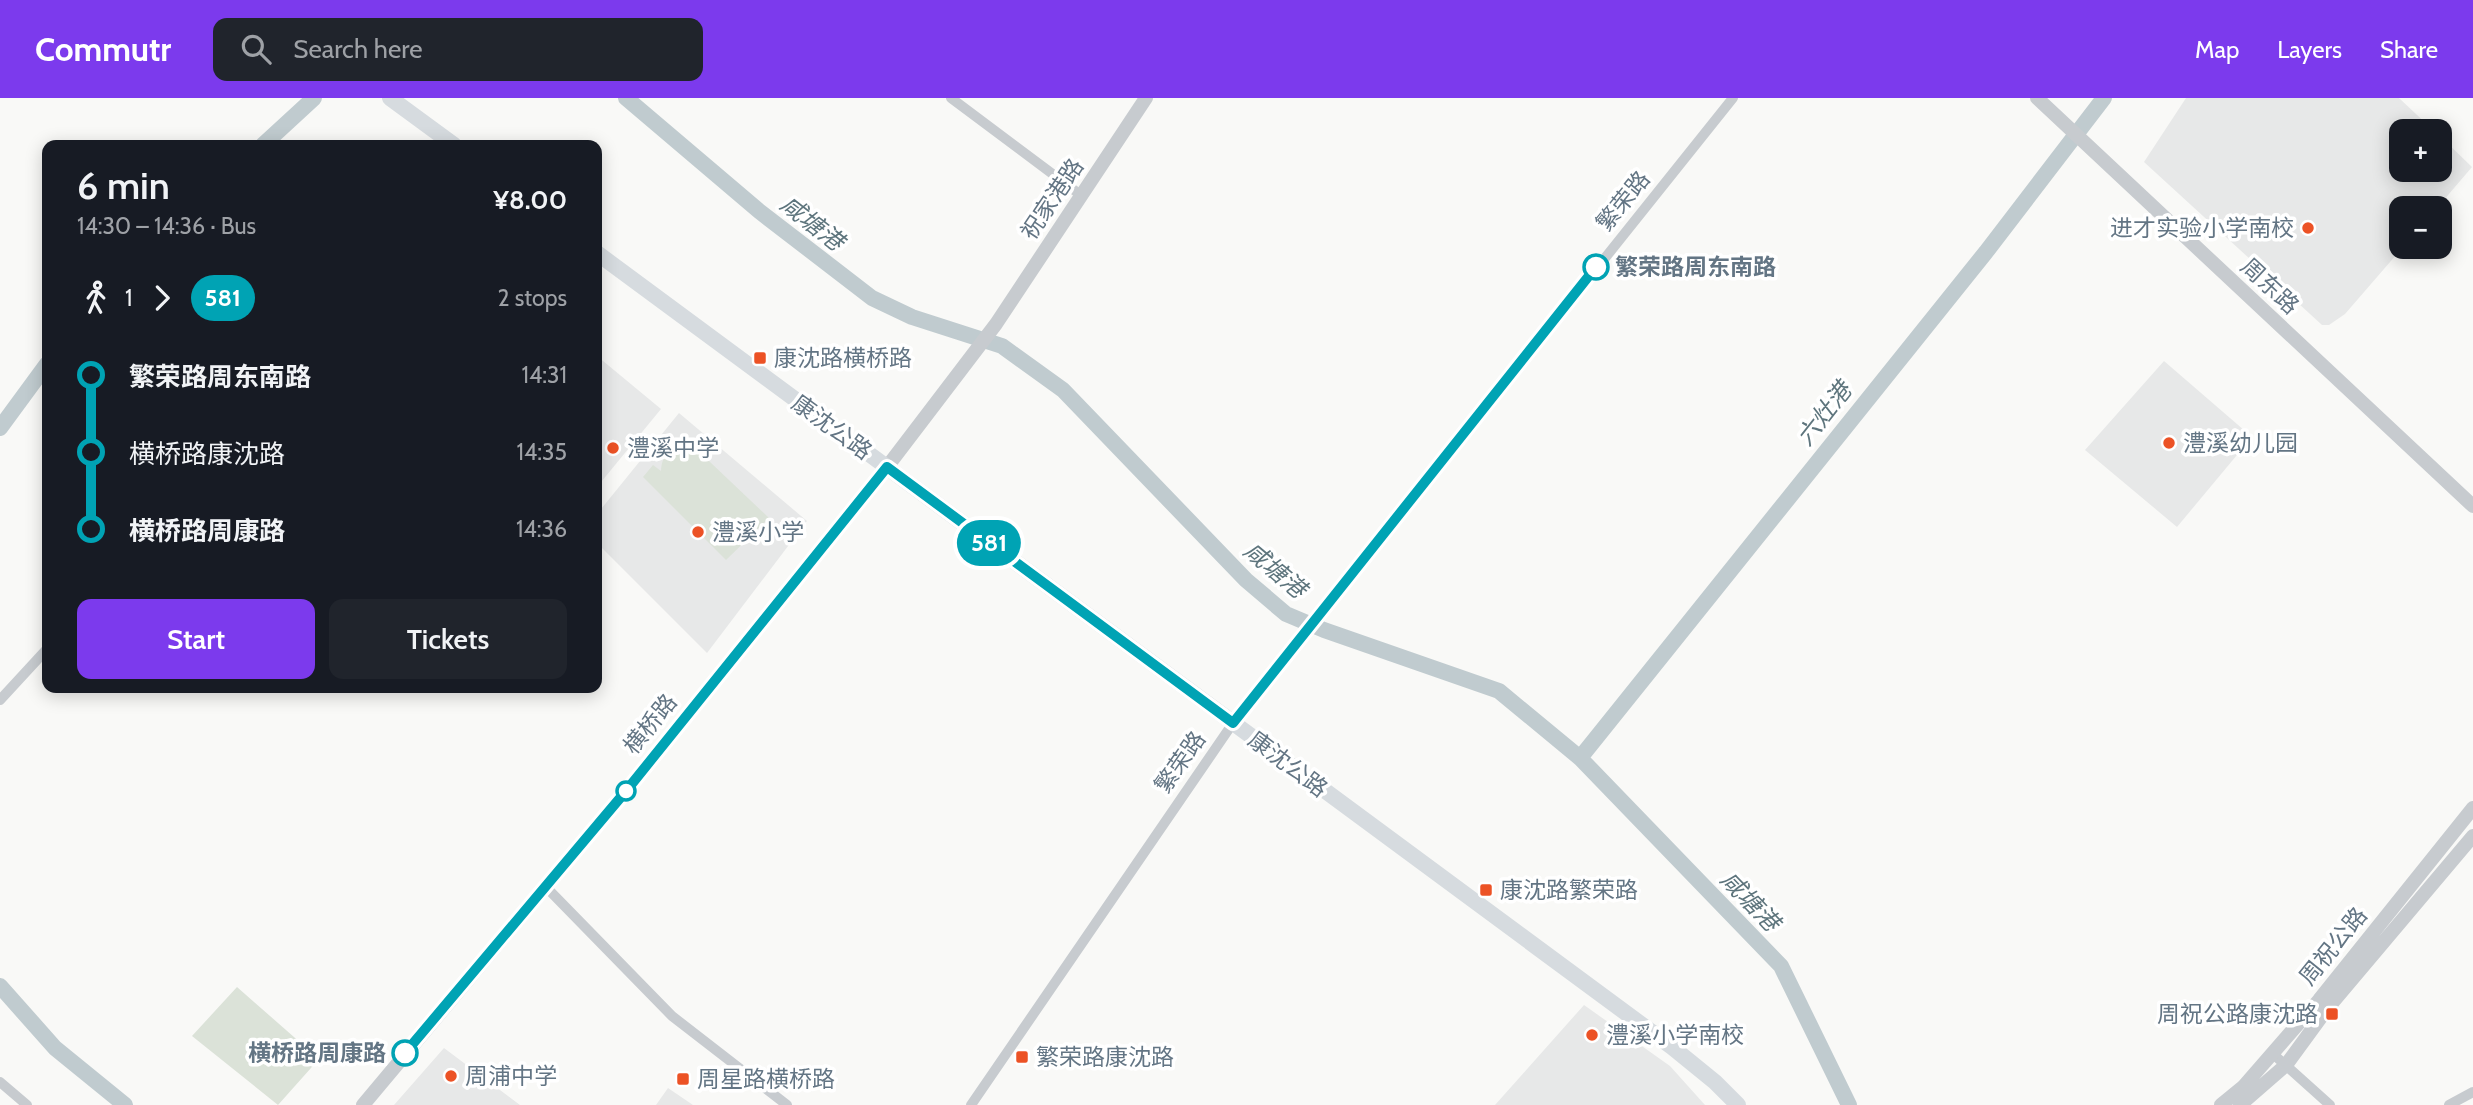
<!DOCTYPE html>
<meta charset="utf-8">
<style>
:root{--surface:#171b24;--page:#20242c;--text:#f1f3f6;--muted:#9ea1a6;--accent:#7c3aed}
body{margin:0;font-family:Cabin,"Noto Sans SC",sans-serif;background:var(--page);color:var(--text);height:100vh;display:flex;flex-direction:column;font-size:26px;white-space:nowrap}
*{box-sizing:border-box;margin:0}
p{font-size:23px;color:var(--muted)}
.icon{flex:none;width:38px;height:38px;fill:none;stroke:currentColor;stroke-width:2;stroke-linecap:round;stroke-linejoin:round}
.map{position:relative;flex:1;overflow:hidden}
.details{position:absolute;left:42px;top:42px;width:560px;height:553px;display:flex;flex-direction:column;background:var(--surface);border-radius:14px;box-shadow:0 4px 18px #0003}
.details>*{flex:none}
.badge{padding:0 14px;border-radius:23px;font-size:24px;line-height:46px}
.tools{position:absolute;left:2389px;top:21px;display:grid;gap:14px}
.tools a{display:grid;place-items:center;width:63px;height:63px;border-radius:14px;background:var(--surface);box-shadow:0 4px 18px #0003;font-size:35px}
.map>.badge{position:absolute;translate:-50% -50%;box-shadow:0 0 0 4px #fff}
.legs{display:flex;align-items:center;gap:10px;height:77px;padding:0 35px;font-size:23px}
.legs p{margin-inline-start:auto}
.summary{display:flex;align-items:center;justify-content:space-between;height:119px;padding:0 35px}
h1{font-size:38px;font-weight:600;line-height:52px}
.cta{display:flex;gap:14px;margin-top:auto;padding:14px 35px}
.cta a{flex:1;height:80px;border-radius:14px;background:var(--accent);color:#fff;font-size:28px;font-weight:600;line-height:80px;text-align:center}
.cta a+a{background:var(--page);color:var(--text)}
ul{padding:0 35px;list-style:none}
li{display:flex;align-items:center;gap:24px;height:77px;font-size:26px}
li i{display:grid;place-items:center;width:10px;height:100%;margin:0 9px;background:currentColor}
li i::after{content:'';width:18px;height:18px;margin:-9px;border:5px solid;border-radius:50%;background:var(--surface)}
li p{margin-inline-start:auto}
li:first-child i{background:linear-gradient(#0000 50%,currentColor 0)}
li:last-child i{background:linear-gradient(currentColor 50%,#0000 0)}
header{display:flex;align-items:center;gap:42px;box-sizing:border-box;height:98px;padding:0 35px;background:var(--accent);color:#fff}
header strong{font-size:33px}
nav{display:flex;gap:38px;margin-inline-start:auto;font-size:24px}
.search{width:490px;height:63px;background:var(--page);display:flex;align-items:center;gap:18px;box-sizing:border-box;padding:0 24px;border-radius:14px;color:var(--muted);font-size:26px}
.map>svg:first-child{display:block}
.built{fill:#e7e8e8}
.green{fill:#dbe2d8}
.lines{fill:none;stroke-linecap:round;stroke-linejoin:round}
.river{stroke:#c0cbcf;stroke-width:16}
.minor{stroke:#c7cbcf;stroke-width:10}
.tertiary{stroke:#c7cbcf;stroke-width:14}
.secondary{stroke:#d6dbdf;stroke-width:16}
.line-1-casing{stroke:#fff;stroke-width:16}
.line-1{stroke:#00a3b4;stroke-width:10}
.poi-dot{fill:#ec5225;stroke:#fff;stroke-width:2.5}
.stop-1-dot{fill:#fff;stroke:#00a3b4;stroke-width:3.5}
.labels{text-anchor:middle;stroke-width:7;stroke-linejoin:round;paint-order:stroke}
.street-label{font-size:23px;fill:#637584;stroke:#fff}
.poi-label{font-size:23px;fill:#637584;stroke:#fff;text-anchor:start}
.stop-label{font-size:23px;font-weight:bold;fill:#637584;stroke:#fff;text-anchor:start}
.water-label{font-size:24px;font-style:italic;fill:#5e757d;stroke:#fff}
</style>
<header>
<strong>Commutr</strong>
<div class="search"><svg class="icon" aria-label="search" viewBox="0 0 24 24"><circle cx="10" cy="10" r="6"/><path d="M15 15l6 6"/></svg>Search here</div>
<nav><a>Map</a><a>Layers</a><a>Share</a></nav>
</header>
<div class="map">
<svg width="2473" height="1007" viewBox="0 0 2473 1007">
<rect width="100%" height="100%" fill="#f9f9f7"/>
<!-- built -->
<path class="built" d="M2186 0H2399L2434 33H2401V72H2440V38L2472 69 2437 110H2401L2403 149 2345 216 2329 227H2322L2144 64Z
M597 258 661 311 597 389Z
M2164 263 2252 339 2177 429 2085 352Z
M679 315 807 423 707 555 597 445V416Z
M1584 907 1670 968 1705 1007H1495Z
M444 950 520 1007H394Z
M668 990 693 1007H656Z"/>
<!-- green -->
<path class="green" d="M690 345 769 420 726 462 643 379 653 367 661 373C662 354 673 348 690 345Z
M237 889 319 961 278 1007 192 938Z"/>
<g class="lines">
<!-- river -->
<path class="river" d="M626 0 759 113 872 200 912 219 1002 248 1063 292 1246 482 1286 516 1324 532 1499 593 1580 660 1781 868 1849 1007
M263 47 314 0
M0 330 47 266
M1580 660 1986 154 2104 0
M0 888 55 950 125 1007"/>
<!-- minor -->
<path class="minor" d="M951 0 1082 98
M0 602 47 551
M544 787 672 918 787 1007
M2272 955 2330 1007
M0 984 27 1007
M971 1007 1233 625 1733 0
M2449 1007 2473 994"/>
<!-- tertiary -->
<path class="tertiary" d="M2037 0 2473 408
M363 1007 626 693 887 369 996 226 1146 0
M2221 1007 2243 989 2319 902 2473 710
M2240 1007 2286 967 2327 911 2473 738"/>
<!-- secondary -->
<path class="secondary" d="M390 0 454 47
M597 155 1672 949 1715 984 1738 1007"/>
</g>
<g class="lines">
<defs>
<path id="line-1" d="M405 955 626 693 887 369 1233 625 1596 169"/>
</defs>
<!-- line-1 casing -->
<use href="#line-1" class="line-1-casing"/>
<!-- line-1 -->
<use href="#line-1" class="line-1"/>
</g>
<!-- markers -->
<g class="poi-dot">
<circle cx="2308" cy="130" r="7"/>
<rect x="753" y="253" width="14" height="14" rx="3.5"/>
<circle cx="2169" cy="345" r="7"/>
<circle cx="613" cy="350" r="7"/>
<circle cx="698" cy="434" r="7"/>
<rect x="1479" y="785" width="14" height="14" rx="3.5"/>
<rect x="2325" y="909" width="14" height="14" rx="3.5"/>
<circle cx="1592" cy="937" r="7"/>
<rect x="1015" y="952" width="14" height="14" rx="3.5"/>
<circle cx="451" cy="978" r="7"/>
<rect x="676" y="974" width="14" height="14" rx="3.5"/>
</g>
<g class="stop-1-dot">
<circle cx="1596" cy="169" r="12"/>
<circle cx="626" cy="693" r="9"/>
<circle cx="405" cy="955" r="12"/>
</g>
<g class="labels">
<!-- street labels -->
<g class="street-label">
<text transform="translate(1052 101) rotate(-56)" y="8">祝家港路</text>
<text transform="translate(1623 103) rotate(-51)" y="8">繁荣路</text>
<text transform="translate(2270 188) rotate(43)" y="8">周东路</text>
<text transform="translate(832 329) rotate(36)" y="8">康沈公路</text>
<text transform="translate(650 626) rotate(-51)" y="8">横桥路</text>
<text transform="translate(1180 664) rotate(-55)" y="8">繁荣路</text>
<text transform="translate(1288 666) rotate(37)" y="8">康沈公路</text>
<text transform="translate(2333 848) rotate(-51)" y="8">周祝公路</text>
</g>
<!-- poi labels -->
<g class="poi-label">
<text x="2294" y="138" text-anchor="end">进才实验小学南校</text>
<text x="774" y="268">康沈路横桥路</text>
<text x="2183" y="353">澧溪幼儿园</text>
<text x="627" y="358">澧溪中学</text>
<text x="712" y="442">澧溪小学</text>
<text x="1500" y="800">康沈路繁荣路</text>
<text x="2318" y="924" text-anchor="end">周祝公路康沈路</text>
<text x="1606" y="945">澧溪小学南校</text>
<text x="1036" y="967">繁荣路康沈路</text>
<text x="465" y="986">周浦中学</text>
<text x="697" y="989">周星路横桥路</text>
</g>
<!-- stop labels -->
<g class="stop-label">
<text x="1615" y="177">繁荣路周东南路</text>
<text x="386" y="963" text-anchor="end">横桥路周康路</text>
</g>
<!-- water labels -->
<g class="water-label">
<text transform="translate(812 125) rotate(38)" y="8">咸塘港</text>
<text transform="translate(1824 316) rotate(-52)" y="8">六灶港</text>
<text transform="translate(1275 472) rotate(40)" y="8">咸塘港</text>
<text transform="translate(1750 803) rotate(46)" y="8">咸塘港</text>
</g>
</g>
</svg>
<div class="tools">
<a>+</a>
<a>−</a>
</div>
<b class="badge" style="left:989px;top:445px;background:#00a3b4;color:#fff">581</b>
<section class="details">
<div class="summary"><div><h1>6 min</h1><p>14:30 – 14:36 · Bus</p></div><b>¥8.00</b></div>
<div class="legs"><svg class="icon" aria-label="walk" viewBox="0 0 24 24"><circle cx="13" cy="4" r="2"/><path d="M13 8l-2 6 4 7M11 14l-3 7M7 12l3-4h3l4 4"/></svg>1<svg class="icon" aria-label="forward" viewBox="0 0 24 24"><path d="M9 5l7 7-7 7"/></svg><b class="badge" style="background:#00a3b4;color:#fff">581</b><p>2 stops</p></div>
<ul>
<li><i style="color:#00a3b4"></i><b>繁荣路周东南路</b><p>14:31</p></li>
<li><i style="color:#00a3b4"></i><span>横桥路康沈路</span><p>14:35</p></li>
<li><i style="color:#00a3b4"></i><b>横桥路周康路</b><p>14:36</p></li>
</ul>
<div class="cta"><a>Start</a><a>Tickets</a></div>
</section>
</div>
